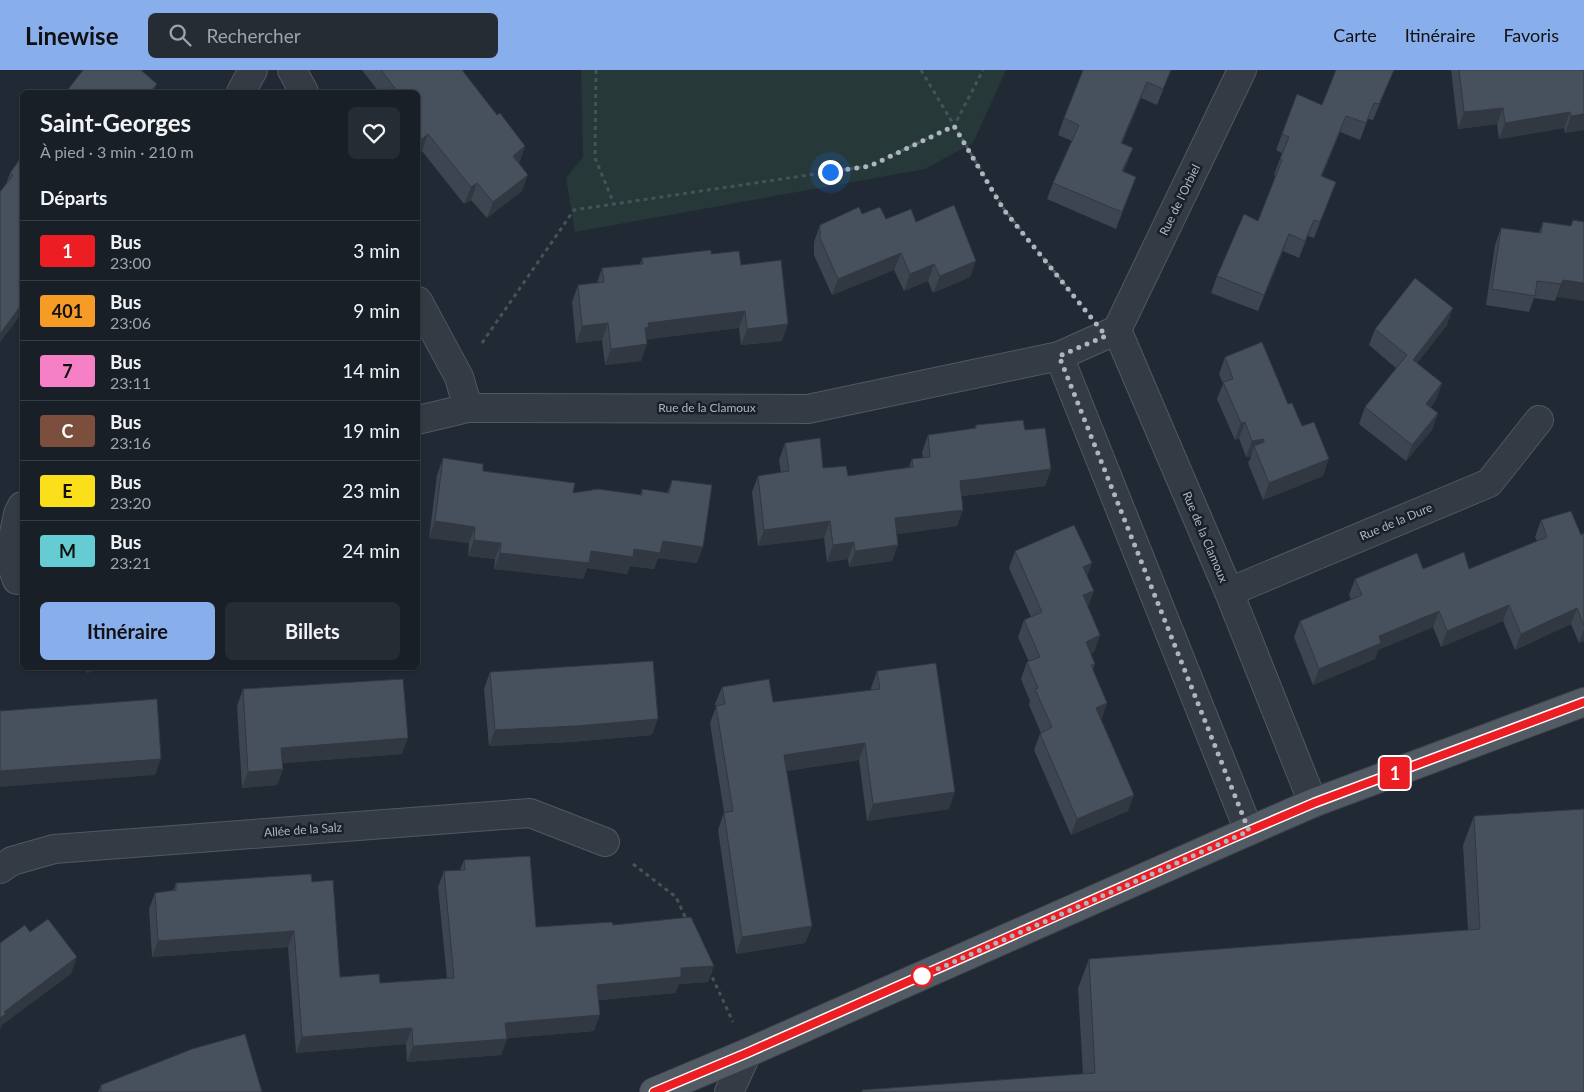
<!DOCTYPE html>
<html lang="fr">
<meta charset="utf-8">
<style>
:root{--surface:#191f27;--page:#262c33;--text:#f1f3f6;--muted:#9fa2a7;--line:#373d44;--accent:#88aeec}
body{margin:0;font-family:Lato,sans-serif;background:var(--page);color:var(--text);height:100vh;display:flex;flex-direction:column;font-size:19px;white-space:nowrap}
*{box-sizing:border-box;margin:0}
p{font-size:16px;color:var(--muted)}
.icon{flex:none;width:28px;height:28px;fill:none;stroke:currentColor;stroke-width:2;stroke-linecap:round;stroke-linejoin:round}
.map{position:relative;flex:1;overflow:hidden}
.side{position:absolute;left:20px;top:20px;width:400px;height:580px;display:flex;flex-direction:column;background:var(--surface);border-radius:8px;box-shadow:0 1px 4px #0004,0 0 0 1px var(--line)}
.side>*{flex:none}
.badge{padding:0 10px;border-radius:4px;font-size:18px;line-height:32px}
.you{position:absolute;width:25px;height:25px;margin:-12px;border:4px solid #fff;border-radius:50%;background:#1a73e8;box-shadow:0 0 0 8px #1a73e833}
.map>.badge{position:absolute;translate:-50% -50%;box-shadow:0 0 0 2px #fff}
h2{padding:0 20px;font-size:19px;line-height:45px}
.round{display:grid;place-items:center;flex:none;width:52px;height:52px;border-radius:8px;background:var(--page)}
.summary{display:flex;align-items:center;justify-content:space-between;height:85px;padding:0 20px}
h1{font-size:24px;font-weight:700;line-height:38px}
.button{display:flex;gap:10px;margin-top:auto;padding:10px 20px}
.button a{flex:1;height:58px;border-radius:8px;background:var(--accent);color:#111;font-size:20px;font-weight:700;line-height:58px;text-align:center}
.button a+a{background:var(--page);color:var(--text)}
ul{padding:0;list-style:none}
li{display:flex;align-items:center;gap:15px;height:60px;padding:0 20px;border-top:1px solid var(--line)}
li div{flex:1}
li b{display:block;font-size:19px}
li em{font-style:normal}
li .badge{min-width:55px;font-weight:700;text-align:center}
header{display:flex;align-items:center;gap:30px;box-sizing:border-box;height:70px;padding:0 25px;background:var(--accent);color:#111}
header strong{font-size:24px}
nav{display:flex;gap:28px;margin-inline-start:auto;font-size:18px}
.search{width:350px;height:45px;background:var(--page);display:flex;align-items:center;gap:12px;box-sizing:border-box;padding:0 18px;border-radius:8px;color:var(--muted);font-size:19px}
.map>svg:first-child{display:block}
.green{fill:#273839}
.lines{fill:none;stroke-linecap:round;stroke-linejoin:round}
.minor-casing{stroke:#525862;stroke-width:30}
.major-casing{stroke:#3e444e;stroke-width:30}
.path{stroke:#445456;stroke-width:3;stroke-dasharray:4 4;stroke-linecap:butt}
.minor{stroke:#343b44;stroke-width:28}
.major{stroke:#525a64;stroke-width:28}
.wall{fill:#3d4550}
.shaded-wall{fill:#323841}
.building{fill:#47505d;stroke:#323841}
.line-casing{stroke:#fff;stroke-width:11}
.line{stroke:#ec1e23;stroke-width:8}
.walk{stroke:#aeb5c1;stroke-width:5;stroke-dasharray:0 9}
.stop-dot{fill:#fff;stroke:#ec1e23;stroke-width:2.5}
.labels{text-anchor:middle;stroke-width:5;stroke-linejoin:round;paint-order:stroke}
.street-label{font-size:12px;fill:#aeb5c1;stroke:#1a2029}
</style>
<header>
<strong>Linewise</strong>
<div class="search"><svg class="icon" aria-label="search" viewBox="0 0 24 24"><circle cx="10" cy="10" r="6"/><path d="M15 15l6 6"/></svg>Rechercher</div>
<nav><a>Carte</a><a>Itinéraire</a><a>Favoris</a></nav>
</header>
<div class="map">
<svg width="1584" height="1022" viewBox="0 0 1584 1022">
<rect width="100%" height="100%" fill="#212934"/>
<!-- green -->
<path class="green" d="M581 0H1006L973 73 925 99 575 162 566 108 583 87Z"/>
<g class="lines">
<defs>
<path id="minor" d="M292 0 304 22
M241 22 253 0
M418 231 459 307 468 338 808 339 1059 286
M1117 260 1242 0
M418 350 468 338
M17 510 9 488 18 444 22 436
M1229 522 1489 413 1539 350
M1249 761 1059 286 1117 260 1229 522 1313 733
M0 799 12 791 54 779 530 743 605 772
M729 1022 747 983"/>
<path id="major" d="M654 1022 747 983 1249 761 1313 733 1584 632"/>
</defs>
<!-- minor casing -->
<use href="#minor" class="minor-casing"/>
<!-- major casing -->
<use href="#major" class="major-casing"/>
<!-- path -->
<path class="path" d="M596 0 595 88 614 134
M921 0 1004 139 1082 236
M482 273 574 140 869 96 954 56 983 0
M633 794 676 827 687 851
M709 900 733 952"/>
<!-- minor -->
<use href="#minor" class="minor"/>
<!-- major -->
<use href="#major" class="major"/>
</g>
<!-- wall -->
<path class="wall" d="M362 0H462L497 45 525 76 519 93 522 121 487 148 471 130 464 134 422 81 418 84V22H379Z
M1171 0 1157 35 1141 28 1122 73 1127 94 1123 101 1130 123 1116 159 1047 129 1053 113 1072 71 1058 65 1064 48Z
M1336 0H1394L1373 50 1368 49 1360 70 1340 62 1322 106 1336 112 1314 168 1308 166 1299 188 1283 181 1258 241 1211 223 1217 206 1258 151 1276 106 1274 105 1282 83 1276 80 1282 64 1322 35Z
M1451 0H1584V60L1565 63 1564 58 1499 69 1497 54 1458 59Z
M22 79V243L0 272V122L6 114 10 103 17 94Z
M862 144 886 149 916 152 970 207 933 223 928 211 904 221 894 200 832 225 814 185V172L820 155Z
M1573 150 1584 152 1555 231 1534 228 1529 242 1486 235 1495 175 1501 158 1539 163 1543 152 1571 156Z
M711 184 741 195 782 271 741 275 739 258 646 269 641 291 605 295 602 270 576 273 572 232 578 215 597 213 602 198 640 194 642 188Z
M1447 255 1417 293 1442 313 1436 330 1430 338 1438 343 1432 360 1406 391 1359 354 1365 337 1396 298 1369 275 1375 259Z
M1225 287 1288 334 1302 356 1323 406 1263 430 1248 393 1251 387H1246L1239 368 1235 370 1217 329 1223 314 1219 304Z
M976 355 1025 360 1051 399 1045 416 962 426 957 456 897 464 892 491 849 497 848 489 827 492 824 468 758 476 752 422 758 406 781 403 779 390 785 373 823 398 848 406 909 397 912 389 923 388 922 382 928 365 974 359Z
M443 388 483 401 573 423 640 425 642 419 667 423 672 410 697 493 658 488 654 499 630 496 627 504 587 498 583 509 494 499 495 489 468 486 469 473 429 468 437 405Z
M1541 450 1581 465 1584 463V571L1579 573 1571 554 1515 580 1503 551 1441 577 1433 557 1378 580 1375 589 1313 615 1294 567 1300 551 1351 530 1349 525 1355 509 1423 499H1469L1537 471 1535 467Z
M1015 481 1092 493 1087 506 1088 537 1100 565 1094 582 1090 583 1095 594 1093 599 1107 633 1101 650 1128 741 1071 765 1034 680 1040 664 1041 663 1029 635 1030 631 1021 609 1027 592H1029L1018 567 1024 550 1031 547 1009 498Z
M85 598H101L87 603Z
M877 601 949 739 867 751 859 690 786 701 812 856 805 873 736 884 718 760 724 742 710 653 716 637 715 634 722 617 773 632 871 620V618Z
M490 602 652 665 570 672 489 676 484 619Z
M243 619 402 684 283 693V699L277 715 242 718 237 636Z
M1474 746 1584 1022H862V1020L1083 1004 1078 918 1089 889 1468 860 1463 775Z
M464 790 536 857 613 855 708 912 679 914 675 923 599 930 594 961 507 968 501 985 407 992 406 974 296 983 288 877 152 887 149 839 155 823 173 821 176 813 312 812 340 907 380 913 447 909 438 817 444 801 460 800Z
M101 1015 262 1022H98Z"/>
<!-- shaded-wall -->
<path class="shaded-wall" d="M1394 0 1391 7 1373 50 1379 34Z
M1147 12 1141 28 1115 90 1121 73Z
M157 14 154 22H150Z
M1503 38 1497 54 1458 59 1464 42Z
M1570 42 1564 58 1499 69 1505 53Z
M1584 44V60L1565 63 1571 46Z
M1346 46 1340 62 1315 122 1321 106Z
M428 64 422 81 418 84V80L422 69Z
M525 76 519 93 507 102 513 86Z
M1133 78 1127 94 1116 117 1122 101Z
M528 105 522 121 487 148 493 132Z
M1136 107 1130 123 1116 159 1122 142Z
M1336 112 1330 129 1314 168 1320 152Z
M477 113 471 130 464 134 471 117Z
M1314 150 1308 166 1299 188 1305 171Z
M1289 164 1283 181 1258 241 1264 225Z
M901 183 894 200 832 225 838 209Z
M976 191 970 207 933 223 940 206Z
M934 194 928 211 904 221 910 204Z
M1563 210 1584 213V231L1557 227Z
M22 234V243L0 272V264Z
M1453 238 1447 255 1407 306 1413 290Z
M745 241 739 258 644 270 645 258 648 253Z
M608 253 602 270 576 273 582 256Z
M788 254 782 271 741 275 747 259Z
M647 274 641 291 605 295 611 279Z
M1442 313 1436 330 1420 351 1426 334Z
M1438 343 1432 360 1406 391 1412 375Z
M1245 352 1239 368 1235 370 1241 353Z
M1264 369 1258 385 1254 376 1251 387H1246L1252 371Z
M1329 389 1323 406 1263 430 1269 413Z
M1051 399 1045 416 954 427 960 411Z
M963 440 957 456 889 465 895 448Z
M435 451 475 457 469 473 429 468Z
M830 451 824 468 758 476 764 460Z
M474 470 501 473 495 489 468 486Z
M663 471 703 477 697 493 658 488 654 499 630 496 627 504 587 498 583 509 494 499 500 483 591 481 634 479Z
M854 472 848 489 827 492 833 475Z
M898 475 892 491 849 497 855 481Z
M1092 493 1086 509 1083 497Z
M1094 521 1088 537 1083 525Z
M1509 535 1503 551 1441 577 1447 561Z
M1577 538 1571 554 1515 580 1521 564Z
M1439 541 1433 557 1378 580 1375 589 1313 615 1319 599 1379 566Z
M1584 559V571L1579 573Z
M1100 565 1094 582 1080 588 1086 572Z
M89 598H101L87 603Z
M1107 633 1101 650 1096 638Z
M658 649 652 665 570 672 489 676 495 660Z
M408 668 402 684 275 694 281 678Z
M865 673 859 690 777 702 784 685Z
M161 689 155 705 0 717V701Z
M283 699 277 715 242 718 248 702Z
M955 722 949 739 867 751 873 734Z
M1134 725 1128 741 1071 765 1077 749Z
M812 856 805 873 736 884 742 867Z
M294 861 288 877 152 887 158 871Z
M77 887 71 904 2 955 0 960V948L4 942Z
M714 896 708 912 679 914 675 923 591 931 597 915 681 898Z
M600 945 594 961 499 969 505 953Z
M412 958 406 974 296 983 302 967Z
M507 969 501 985 407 992 413 976Z"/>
<!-- building -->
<path class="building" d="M83 0H141L157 14 150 22H66Z
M381 0H462L497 45 500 43 525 76 513 86 528 105 493 132 477 113 471 117 428 64 422 69 418 64V22H398Z
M1083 0H1171L1163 19 1147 12 1121 73 1133 78 1122 101 1136 107 1122 142 1053 113 1079 55 1064 48Z
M1336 0H1394L1379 34 1374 33 1366 53 1346 46 1321 106 1336 112 1320 152 1314 150 1305 171 1289 164 1264 225 1217 206 1244 144 1258 151 1282 90 1280 89 1289 67 1282 64 1297 24 1322 35Z
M1459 0H1584V44L1571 46 1570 42 1505 53 1503 38 1464 42Z
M22 86V208L19 213H22V234L0 264V122L13 105 10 103Z
M954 135 976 191 940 206 934 194 910 204 901 183 838 209 820 168V155L859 137 862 144 880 137 886 149 911 139 916 152Z
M1573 150 1584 152V213L1563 210 1561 214 1537 211 1535 226 1492 219 1501 158 1541 163 1543 152 1571 156Z
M711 180V184L739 181 741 195 781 190 788 254 747 259 745 241 648 253 649 257 645 258 647 274 611 279 608 253 582 256 578 215 604 212 602 198 643 194 642 188Z
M1415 208 1453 238 1413 290 1442 313 1426 334 1438 343 1412 375 1365 337 1407 285 1375 259Z
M1262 272 1288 334 1292 333 1302 356 1314 352 1329 389 1269 413 1254 376 1264 372V369L1252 371 1245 352 1241 353 1223 312 1233 309 1225 287Z
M1023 350 1025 360 1045 358 1051 399 960 411 963 440 895 448 898 475 855 481 854 472 833 475 830 451 764 460 758 406 789 401 785 373 820 368 823 398 846 396 848 406 913 397 912 389 930 387 928 365 976 358V355Z
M443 388 483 394V401L575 413 573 423 598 419 642 425V419L669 423 672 410 712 415 703 477 663 471 660 483 634 479 633 487 591 481 589 493 500 483 501 473 474 470 475 457 435 451Z
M1571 441 1581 465 1584 463V556L1577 538 1521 564 1509 535 1447 561 1439 541 1379 566 1381 573 1319 599 1300 551 1362 525 1355 509 1417 483 1423 499 1464 482 1469 499 1547 467 1541 450Z
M1074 455 1092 493 1083 497 1094 521 1083 525 1100 565 1086 572 1095 594 1091 595 1107 633 1096 638 1134 725 1077 749 1040 664 1052 657 1035 619 1038 618 1027 592 1040 587 1024 550 1042 542 1015 481Z
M653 591 658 649 576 656 495 660 490 602Z
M936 593 955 722 873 734 865 673 784 685 812 856 742 867 724 743 733 741 716 636 725 634 722 617 769 609 773 632 880 619 877 601Z
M403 609 408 668 281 678 283 699 248 702 243 619Z
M157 629 161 689 0 701V641Z
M1584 739V1022H862V1020L1095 1003 1089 889 1480 859 1474 746Z
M530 786 536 857 612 852 613 855 691 847 714 896 681 898V907L597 915 600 945 505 953 507 969 413 976 412 958 302 967 294 861 158 871 155 823 176 820V813L311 804 312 812 333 810 340 907 379 904 380 913 454 908 444 801 465 800 464 790Z
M48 849 77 887 4 942 6 944 0 948V873L25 855 30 862Z
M245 964 262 1022H101V1015L192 979Z"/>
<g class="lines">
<defs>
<path id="line" d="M654 1022 747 983 1230 769 1314 733 1584 632"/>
</defs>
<!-- line casing -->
<use href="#line" class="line-casing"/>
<!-- line -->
<use href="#line" class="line"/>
<!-- walk -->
<path class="walk" d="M830 102 870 96 954 56 1004 140 1106 266 1059 286 1249 761 922 906"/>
</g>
<!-- markers -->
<circle class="stop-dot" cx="922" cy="906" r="10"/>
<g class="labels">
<!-- street labels -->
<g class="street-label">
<text transform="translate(1180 130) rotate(-64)" y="4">Rue de l'Orbiel</text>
<text x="707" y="342">Rue de la Clamoux</text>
<text transform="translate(1396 452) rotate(-23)" y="4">Rue de la Dure</text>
<text transform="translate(1205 467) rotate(67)" y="4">Rue de la Clamoux</text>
<text transform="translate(303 760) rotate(-4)" y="4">Allée de la Salz</text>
</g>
</g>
</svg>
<div class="you" style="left:830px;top:102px"></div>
<b class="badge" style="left:1395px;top:703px;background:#ec1e23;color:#fff">1</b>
<section class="side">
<div class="summary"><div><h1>Saint-Georges</h1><p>À pied · 3 min · 210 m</p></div><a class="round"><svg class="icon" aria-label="heart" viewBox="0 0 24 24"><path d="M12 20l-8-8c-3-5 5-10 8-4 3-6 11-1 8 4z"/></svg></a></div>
<h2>Départs</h2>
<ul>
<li><span class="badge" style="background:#ec1e23;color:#fff">1</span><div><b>Bus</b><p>23:00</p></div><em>3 min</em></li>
<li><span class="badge" style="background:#f79b27;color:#111">401</span><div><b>Bus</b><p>23:06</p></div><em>9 min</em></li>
<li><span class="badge" style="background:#f680c6;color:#111">7</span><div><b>Bus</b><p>23:11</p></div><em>14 min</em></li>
<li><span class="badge" style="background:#7c4e3e;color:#fff">C</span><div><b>Bus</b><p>23:16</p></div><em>19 min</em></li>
<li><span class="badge" style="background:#fbdf1b;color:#111">E</span><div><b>Bus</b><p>23:20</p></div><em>23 min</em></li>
<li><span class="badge" style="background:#66ccd3;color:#111">M</span><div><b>Bus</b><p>23:21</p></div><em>24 min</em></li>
</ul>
<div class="button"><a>Itinéraire</a><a>Billets</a></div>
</section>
</div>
